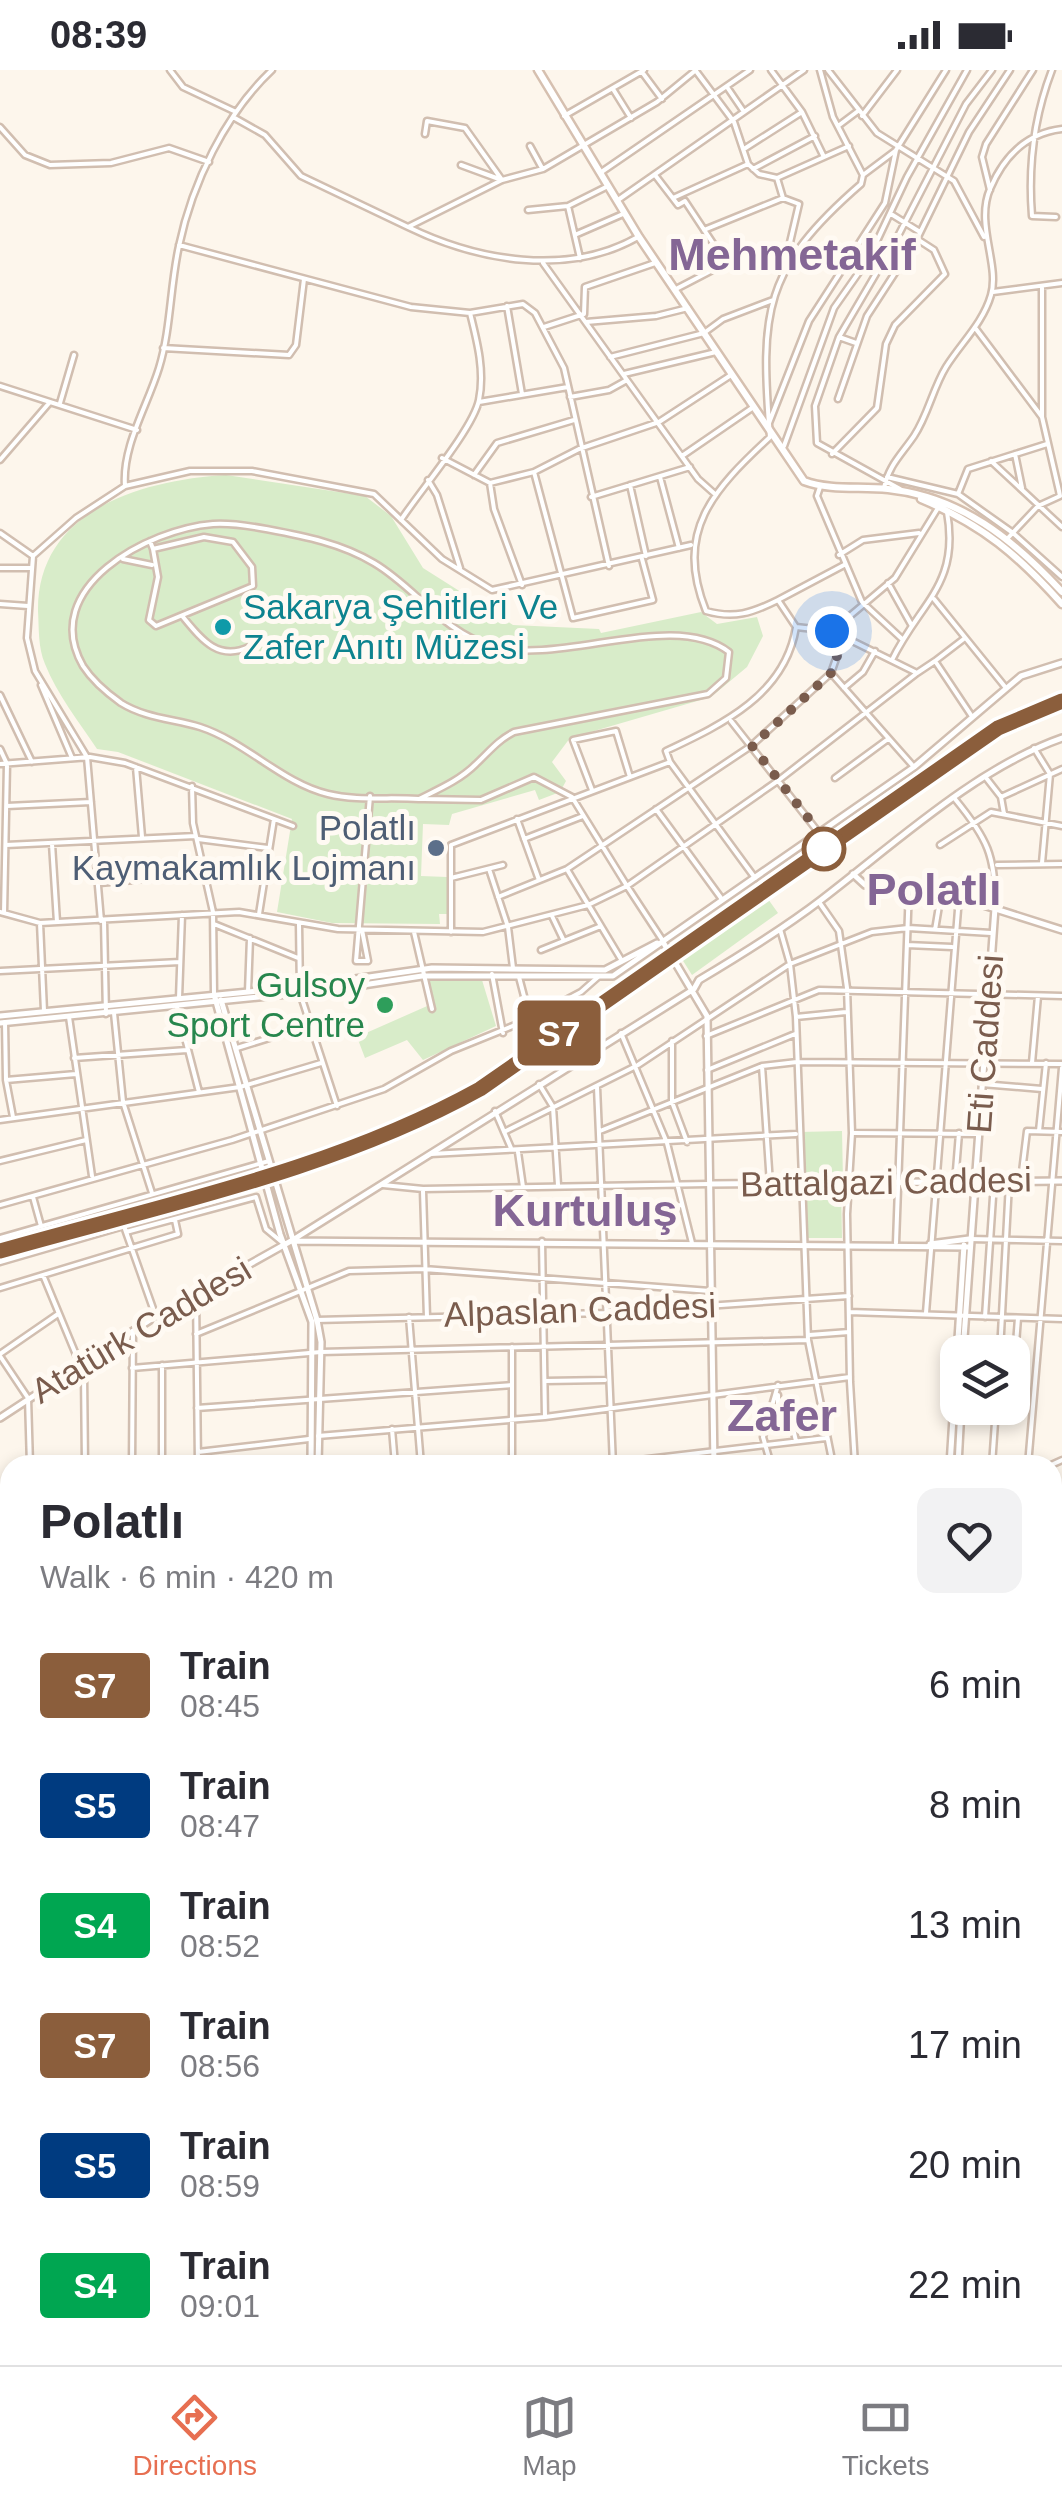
<!DOCTYPE html>
<meta charset="utf-8">
<style>
:root{--surface:#fff;--page:#f2f2f3;--text:#2b2b33;--muted:#7c7c81;--line:#e1e1e2;--accent:#e76f51}
body{margin:0;font-family:Arial,sans-serif;background:var(--page);color:var(--text);height:100vh;display:flex;flex-direction:column;font-size:38px;white-space:nowrap}
*{box-sizing:border-box;margin:0}
p{font-size:32px;color:var(--muted)}
.icon{flex:none;width:55px;height:55px;fill:none;stroke:currentColor;stroke-width:2;stroke-linecap:round;stroke-linejoin:round}
.map{position:relative;flex:1;overflow:hidden}
.drawer{position:absolute;left:0px;top:1385px;width:1062px;height:910px;display:flex;flex-direction:column;background:var(--surface);border-radius:30px 30px 0 0;box-shadow:0 5px 15px #0003}
.drawer>*{flex:none}
.badge{padding:0 20px;border-radius:8px;font-size:35px;line-height:65px}
.fabs{position:absolute;left:940px;top:1265px;display:grid;gap:20px}
.fabs a{display:grid;place-items:center;width:90px;height:90px;border-radius:20px;background:var(--surface);box-shadow:0 5px 15px #0003;font-size:50px}
.you{position:absolute;width:50px;height:50px;margin:-25px;border:8px solid #fff;border-radius:50%;background:#1a73e8;box-shadow:0 0 0 15px #1a73e833}
.map>.badge{position:absolute;translate:-50% -50%;box-shadow:0 0 0 5px #fff}
.round{display:grid;place-items:center;flex:none;width:105px;height:105px;border-radius:20px;background:var(--page)}
.head{display:flex;align-items:center;justify-content:space-between;height:170px;padding:0 40px}
h1{font-size:48px;font-weight:600;line-height:75px}
ul{padding:0;list-style:none}
li{display:flex;align-items:center;gap:30px;height:120px;padding:0 40px}
li div{flex:1}
li b{display:block;font-size:38px}
li em{font-style:normal}
li .badge{min-width:110px;font-weight:700;text-align:center}
.status{display:flex;justify-content:space-between;align-items:center;height:70px;padding:0 50px;background:var(--surface);direction:ltr}
.status svg{height:28px;fill:currentColor}
.tab-bar{display:flex;justify-content:space-around;align-items:center;height:140px;border-top:2px solid var(--line);background:var(--surface);font-size:28px;color:var(--muted)}
.tab-bar a{display:grid;justify-items:center;gap:5px}
.tab-bar .current{color:var(--accent)}
.map>svg:first-child{display:block}
.park{fill:#d8ecc9}
.lines{fill:none;stroke-linecap:round;stroke-linejoin:round}
.stream{stroke:#a5d3da;stroke-width:2.5}
.minor-casing{stroke:#d1beb0;stroke-width:9}
.tertiary-casing{stroke:#d1beb0;stroke-width:10}
.secondary-casing{stroke:#d6c0b0;stroke-width:11}
.primary-casing{stroke:#dad1cd;stroke-width:12}
.trunk-casing{stroke:#dad1cd;stroke-width:14}
.minor{stroke:#fff;stroke-width:4}
.tertiary{stroke:#fff;stroke-width:5}
.secondary{stroke:#fff;stroke-width:6}
.primary{stroke:#fbd9a5;stroke-width:8}
.trunk{stroke:#f9c8a4;stroke-width:9}
.rail{stroke:#b9a8c9;stroke-width:2.5;stroke-dasharray:15 10;stroke-linecap:butt}
.line-casing{stroke:#fff;stroke-width:22}
.line{stroke:#8b5e3c;stroke-width:15}
.walk{stroke:#7a5c4d;stroke-width:10;stroke-dasharray:0 18}
.culture-dot{fill:#0f9aa8;stroke:#fffaf3;stroke-width:4}
.service-dot{fill:#5c6f8a;stroke:#fffaf3;stroke-width:4}
.stop-dot{fill:#fff;stroke:#8b5e3c;stroke-width:5}
.leisure-dot{fill:#2e9e5b;stroke:#fffaf3;stroke-width:4}
.labels{text-anchor:middle;stroke-width:10;stroke-linejoin:round;paint-order:stroke}
.culture-label{font-size:35px;fill:#0d838f;stroke:#fffaf3;text-anchor:start}
.service-label{font-size:35px;fill:#4e5e75;stroke:#fffaf3;text-anchor:end}
.leisure-label{font-size:35px;fill:#27864d;stroke:#fffaf3;text-anchor:end}
.street-label{font-size:35px;fill:#7a5c4d;stroke:#fffaf3}
.district-label{font-size:45px;font-weight:bold;fill:#846695;stroke:#fffaf3}
</style>
<div class="status"><b>08:39</b><svg viewBox="0 0 49 12"><path d="M0 12V9h3v3zM5 12V6h3v6zM10 12V3h3v9zM15 12V0h3v12zM26 1h20v11H26zM47 4h2v5h-2z"/></svg></div>
<div class="map">
<svg width="1062" height="2295" viewBox="0 0 1062 2295">
<rect width="100%" height="100%" fill="#fdf6ec"/>
<!-- park -->
<path class="park" d="M226 405 365 426 391 446 423 498 513 555 599 559 601 563 701 542 717 554 757 547 763 566 747 597 711 627 570 668 552 692 566 711 560 722 539 730 535 720 452 744 449 755 423 754 421 806 447 807V844H439L440 854 332 853 277 842 292 749 118 682 97 679C79 652 57 624 45 594 38 578 39 558 38 541 37 440 142 410 226 405Z
M768 829 778 843 692 905 680 886Z
M427 910H482L496 956 423 990 407 970 365 988 357 967 434 933Z
M842 1061 843 1110 802 1111 800 1062Z
M804 1117H841L842 1168H806Z"/>
<g class="lines">
<!-- stream -->
<path class="stream" d="M1052 2004 1062 2011"/>
<defs>
<path id="minor" d="M170 0 183 17 236 42
M771 0 802 42 823 85
M820 0 833 47 863 105 861 114C763 199 760 242 770 367 713 420 674 461 706 541 734 549 752 543 778 530L796 557 832 561 917 603 935 591 971 645
M828 0 877 63 954 111 984 167
M1052 0C1034 47 1028 96 1032 146L1056 147
M642 2 662 29
M727 17 744 42
M613 19 631 48
M564 46 644 0
M862 46 897 0
M233 47 265 65 301 106 408 157
M838 56 858 41
M0 57 25 85 50 95 111 93 169 78 209 92
M425 64 427 51 465 58 502 110
M530 76 542 98
M744 79 802 42
M748 94 759 104 777 108
M461 95 499 109
M753 99 815 66
M600 103 750 0
M655 105 678 135 685 131 726 193
M863 105 895 81
M990 120 982 87 986 74 1033 0
M673 128 748 94 734 52 696 1
M618 130 804 0
M528 140 568 136
M891 144 920 162
M704 160 783 128
M577 164 623 144
M638 167C568 207 478 191 408 157L502 110 543 99 657 32 696 0
M179 175 411 237 470 243
M788 181 799 134 783 128 777 108 849 76
M580 188 568 136 608 116
M543 193 698 409 716 425
M1042 217V347
M676 219 726 193 788 181
M993 222 1062 213
M507 236 522 324
M586 252 656 246 688 238
M544 257 584 244 585 217 655 193
M976 259 1042 347 1059 421 1060 426 1038 436 1007 469
M839 267 856 273
M163 278 289 285 296 275 304 209
M610 287 704 263 723 249 773 230
M624 304 716 282
M0 316 137 360
M570 327 609 320 627 310
M838 329 867 246 917 169 969 62 1010 0
M479 332 568 317
M60 333 74 285
M769 353 809 251 885 133 896 80 946 0
M784 376 834 238 869 188 907 107 967 0
M832 384 877 338 886 274 895 255 945 204 934 180 917 169
M1015 384 1022 418
M682 386 752 338
M442 388 490 413 534 402 579 379 659 352 731 305
M0 390 50 332
M991 391 1062 457
M534 402 573 548 653 530 642 489
M474 405 497 373 574 350
M660 407 679 478
M887 407 958 424 1013 463 1062 507
M428 410 437 425 460 498
M490 413 494 439 522 515
M630 415 646 486
M125 416C122 376 147 337 159 298 171 259 170 216 179 176 192 114 225 44 272 0
M820 417 817 426 862 532 902 569
M884 418C889 395 901 385 914 366 928 345 933 318 946 297 961 273 983 253 991 225 1000 195 975 154 990 119 1004 86 1027 63 1062 59
M900 419 817 373 815 336 839 267 898 166 966 34 992 0
M958 424 968 399 1047 374
M591 427 690 397
M401 450C419 422 473 359 479 330 485 301 477 271 470 243L523 234 535 243 564 298 609 496
M0 463 33 486
M150 471 153 479 204 467 233 472 252 497 253 516 156 556 149 550 158 507 153 479
M839 485 863 470 919 463
M123 489 152 495
M0 498H30
M888 513 912 556
M934 529 1006 618
M778 530 844 495
M0 534 28 536
M183 547C202 570 218 591 249 577
M832 561 895 508 938 438
M892 590C920 532 960 515 947 442
M935 591 965 568
M831 603 914 697
M41 615 72 688
M844 618 863 602 875 581
M0 625 32 692
M731 651 819 763
M1034 678 1050 704 1042 793
M0 679 7 694 4 843
M670 692 755 808
M0 694 90 687 125 693 293 756
M136 697 142 767
M835 708 888 669
M987 709 1001 727 1004 744
M192 716 193 753 213 842 214 924
M592 720 573 670 616 661 630 707
M1001 727 1062 699
M419 729C439 719 460 710 476 694 490 681 497 671 514 662L708 624 726 608 729 582C673 539 561 596 491 576 443 562 415 517 374 493 341 473 303 466 266 459 250 456 229 453 213 454 149 459 38 517 83 596 92 610 107 623 121 633 145 648 174 649 200 657 246 672 282 713 328 724 356 731 390 727 419 729H424L481 730 534 707 572 727 627 816 779 710 917 603
M955 729C987 768 996 786 995 837
M7 736 91 732
M656 739 721 828
M517 749 539 810
M198 769 268 778
M524 769 583 746
M52 774 57 852
M6 775 196 766
M940 775 991 742 1062 756
M997 795 1062 794
M489 799 508 857 513 898
M568 801 622 891
M451 808 503 795
M99 813 206 804 264 810
M498 827 567 799 751 676 831 603 844 566
M819 832 839 861 847 918 852 1063 847 1144 850 1312 855 1395
M0 842 40 853 239 842 338 859 483 862 588 835 627 816 663 871
M259 844 274 749
M552 846 563 869
M101 851 87 687 35 601 27 568 33 486 76 448 125 416 190 401H252L374 424 442 489 492 520 691 475
M104 851 106 944
M40 853 44 941
M214 854 298 888
M299 854 300 923 337 1036
M780 859 790 894 796 947 808 1270 833 1395
M362 860 368 891H356L370 726
M935 860 939 836
M414 862 432 939
M451 862V775L670 692 666 681C723 654 785 625 796 557
M907 875 952 877
M541 880 601 856
M0 901 180 892
M492 904 503 963
M519 907 530 949
M248 922 250 868
M179 928 182 845
M177 937 199 1022
M114 943 123 1032 152 1123
M69 947 92 1106
M796 947 846 942
M5 952 6 1010 13 1047
M621 963 667 1073 692 1173
M706 966 819 920 1062 926
M672 971V1032L687 1072
M237 978 308 956
M74 988 187 980
M1032 993 1038 926
M762 996 770 1114
M707 1000 795 964
M6 1010 76 1004
M539 1014 553 1037 558 1115
M982 1014 1042 1019
M597 1017 613 1395
M495 1041 511 1078
M0 1050 240 1017 321 993
M600 1061 762 996 797 992 1062 994
M1039 1061 1046 993
M504 1062 638 995 790 894 872 862 908 858 991 863
M854 1063 979 1064
M518 1082 523 1117
M431 1084 796 1064
M0 1091 86 1070
M1021 1110 1027 1061 1062 1062
M955 1113 959 1063
M383 1115 423 1119 709 1114
M423 1121 427 1247
M33 1127 41 1156
M0 1135 232 1070 384 1019 451 981 530 949 581 922 598 907
M602 1137 682 1135
M0 1168 269 1091
M969 1169 1062 1171
M542 1171 545 1347
M896 1173 909 817
M0 1192 124 1156 126 1162
M43 1205 84 1304 85 1395
M0 1218 178 1164 175 1150
M196 1224 198 1395
M849 1242 1062 1249
M926 1243 959 827
M156 1247 126 1162 256 1127 266 1159 283 1173
M409 1247 421 1395
M985 1247 994 1112
M316 1250 606 1243 849 1226
M196 1264 349 1201 424 1199 710 1221
M809 1265 849 1262
M512 1277V1395
M1000 1282 1009 1113
M0 1284 58 1244
M0 1286 28 1328 30 1395
M132 1298 321 1282 808 1270
M545 1311 605 1310
M778 1325V1338L789 1342 796 1371
M1012 1326 1018 1248
M197 1338 512 1315
M392 1359 395 1395
M318 1366 545 1347 850 1307
M198 1382 309 1369
M132 1395 133 1261
M162 1395V1295
M597 1395 826 1368
M771 1395 763 1367 778 1315
M992 1395 996 1338
M1028 1395 1062 998
M1051 1395 1062 1390
M1052 1475 1062 1471
M0 1492H10
M1052 1513 1062 1508
M1052 1540 1062 1535
M1052 1570 1062 1565
M0 1579H10
M1052 1588 1062 1598
M0 1617H10
M1052 1633 1062 1612
M1052 1656 1062 1664
M1062 1972 1056 1987 1062 1989
M0 1997 10 2013
M0 2023 10 2017
M0 2052 10 2031
M0 2131H10
M846 2285 854 2295
M386 2286 551 2294
M325 2295V2285
M386 2295V2285
M701 2295 702 2285
M774 2295V2285
M830 2295 834 2285
M879 2295 897 2285
M917 2295 919 2285
M939 2295 941 2285"/>
<path id="tertiary" d="M853 804 865 815 933 819 1062 860
M663 872 707 946 714 1395
M215 928 280 1164 312 1252 311 1395
M221 930 317 1250 321 1272 318 1395
M0 946 299 917 432 898 605 900 657 873
M0 953 337 919 422 906H613L914 697 1021 606 1062 593
M710 1114 1062 1111
M292 1171 969 1177
M930 1174 969 1169
M963 1282 995 838
M0 1348 150 1250 291 1171 694 919 699 910C741 885 783 859 821 830 893 775 976 698 1062 668
M950 1395 964 1175
M958 1395 961 1338
M1052 1495 1062 1490
M1052 1515 1062 1532
M0 1649H10
M1052 1704 1062 1707
M0 1710H10
M1052 1731 1062 1725
M0 1865 10 1864
M0 1983 10 1977
M1052 2136 1062 2138
M551 2285 552 2295
M624 2285 626 2295
M464 2295 465 2285
M993 2295 996 2285"/>
<path id="secondary" d="M538 0 639 167 804 411C831 421 859 416 888 419 961 427 1013 469 1062 522
M921 429C983 455 1018 485 1062 534"/>
<path id="primary" d="M966 2295 969 2285
M974 2295 976 2285"/>
<path id="trunk" d="M1052 1453 1062 1449
M1052 1466 1062 1462
M0 1628H10
M0 1640 10 1639"/>
</defs>
<!-- minor casing -->
<use href="#minor" class="minor-casing"/>
<!-- tertiary casing -->
<use href="#tertiary" class="tertiary-casing"/>
<!-- secondary casing -->
<use href="#secondary" class="secondary-casing"/>
<!-- primary casing -->
<use href="#primary" class="primary-casing"/>
<!-- trunk casing -->
<use href="#trunk" class="trunk-casing"/>
<!-- minor -->
<use href="#minor" class="minor"/>
<!-- tertiary -->
<use href="#tertiary" class="tertiary"/>
<!-- secondary -->
<use href="#secondary" class="secondary"/>
<!-- primary -->
<use href="#primary" class="primary"/>
<!-- trunk -->
<use href="#trunk" class="trunk"/>
<!-- rail -->
<path class="rail" d="M0 1181C162 1135 331 1100 479 1019L998 659 1062 631"/>
</g>
<g class="lines">
<defs>
<path id="line" d="M0 1181C161 1135 332 1101 480 1019L998 658 1062 631"/>
</defs>
<!-- line casing -->
<use href="#line" class="line-casing"/>
<!-- line -->
<use href="#line" class="line"/>
<!-- walk -->
<path class="walk" d="M824 779 819 762 752 676 831 603 844 566 832 561"/>
</g>
<!-- markers -->
<circle class="culture-dot" cx="223" cy="557" r="10"/>
<circle class="service-dot" cx="436" cy="778" r="10"/>
<circle class="stop-dot" cx="824" cy="779" r="20"/>
<circle class="leisure-dot" cx="385" cy="935" r="10"/>
<g class="labels">
<!-- culture labels -->
<g class="culture-label">
<text x="243" y="549">Sakarya Şehitleri Ve<tspan x="243" dy="40">Zafer Anıtı Müzesi</tspan></text>
</g>
<!-- service labels -->
<g class="service-label">
<text x="416" y="770">Polatlı<tspan x="416" dy="40">Kaymakamlık Lojmanı</tspan></text>
</g>
<!-- leisure labels -->
<g class="leisure-label">
<text x="365" y="927">Gulsoy<tspan x="365" dy="40">Sport Centre</tspan></text>
</g>
<!-- street labels -->
<g class="street-label">
<text transform="translate(985 974) rotate(-86)" y="12">Eti Caddesi</text>
<text transform="translate(886 1112) rotate(-1)" y="12">Battalgazi Caddesi</text>
<text transform="translate(580 1240) rotate(-2)" y="12">Alpaslan Caddesi</text>
<text transform="translate(141 1260) rotate(-31)" y="12">Atatürk Caddesi</text>
</g>
<!-- district labels -->
<g class="district-label">
<text x="792" y="200">Mehmetakif</text>
<text x="934" y="835">Polatlı</text>
<text x="585" y="1156">Kurtuluş</text>
<text x="782" y="1361">Zafer</text>
</g>
</g>
</svg>
<div class="fabs">
<a><svg class="icon" aria-label="layers" viewBox="0 0 24 24"><path d="M12 4l9 5-9 5-9-5zM3 14l9 5 9-5"/></svg></a>
</div>
<div class="you" style="left:832px;top:561px"></div>
<b class="badge" style="left:559px;top:963px;background:#8b5e3c;color:#fff">S7</b>
<section class="drawer">
<div class="head"><div><h1>Polatlı</h1><p>Walk · 6 min · 420 m</p></div><a class="round"><svg class="icon" aria-label="heart" viewBox="0 0 24 24"><path d="M12 20l-8-8c-3-5 5-10 8-4 3-6 11-1 8 4z"/></svg></a></div>
<ul>
<li><span class="badge" style="background:#8b5e3c;color:#fff">S7</span><div><b>Train</b><p>08:45</p></div><em>6 min</em></li>
<li><span class="badge" style="background:#003b80;color:#fff">S5</span><div><b>Train</b><p>08:47</p></div><em>8 min</em></li>
<li><span class="badge" style="background:#00a651;color:#fff">S4</span><div><b>Train</b><p>08:52</p></div><em>13 min</em></li>
<li><span class="badge" style="background:#8b5e3c;color:#fff">S7</span><div><b>Train</b><p>08:56</p></div><em>17 min</em></li>
<li><span class="badge" style="background:#003b80;color:#fff">S5</span><div><b>Train</b><p>08:59</p></div><em>20 min</em></li>
<li><span class="badge" style="background:#00a651;color:#fff">S4</span><div><b>Train</b><p>09:01</p></div><em>22 min</em></li>
</ul>
</section>
</div>
<nav class="tab-bar">
<a class="current"><svg class="icon" aria-label="directions" viewBox="0 0 24 24"><path d="M12 3l9 9-9 9-9-9zM9 14v-3h6M13 9l2 2-2 2"/></svg>Directions</a>
<a><svg class="icon" aria-label="map" viewBox="0 0 24 24"><path d="M3 6l6-2 6 2 6-2v14l-6 2-6-2-6 2zM9 4v14M15 6v14"/></svg>Map</a>
<a><svg class="icon" aria-label="tickets" viewBox="0 0 24 24"><path d="M3 7h18v10H3zM15 7v10"/></svg>Tickets</a>
</nav>
